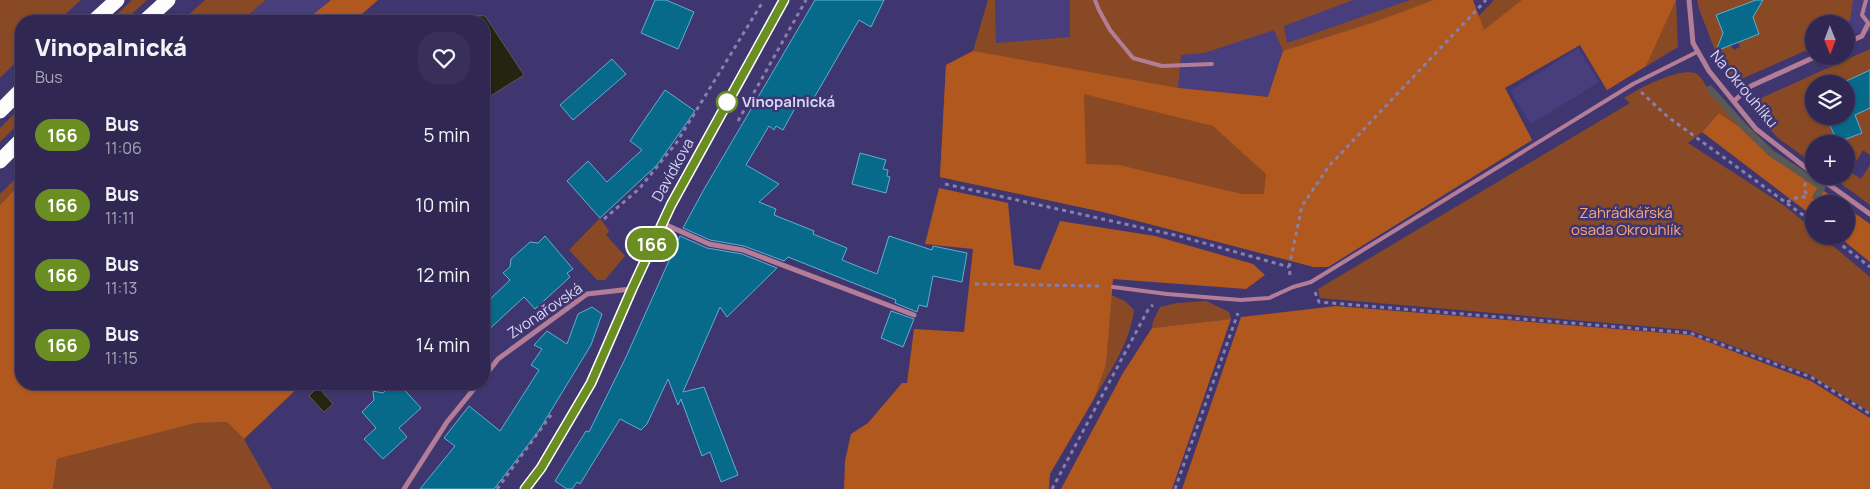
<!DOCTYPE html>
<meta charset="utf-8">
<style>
:root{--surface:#302853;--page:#38305a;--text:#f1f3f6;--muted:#a8a6b8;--line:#4b446a}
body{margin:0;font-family:Manrope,sans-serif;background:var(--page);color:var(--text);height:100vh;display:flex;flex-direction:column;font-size:19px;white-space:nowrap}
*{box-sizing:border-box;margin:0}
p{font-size:16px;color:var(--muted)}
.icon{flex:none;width:28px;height:28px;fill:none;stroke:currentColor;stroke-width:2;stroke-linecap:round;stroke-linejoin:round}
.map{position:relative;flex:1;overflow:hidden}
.side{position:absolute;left:15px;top:15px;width:475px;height:375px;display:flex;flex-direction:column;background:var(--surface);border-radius:20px;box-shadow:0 1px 4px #0004,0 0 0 1px var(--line)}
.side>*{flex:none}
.badge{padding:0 10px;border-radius:16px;font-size:18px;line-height:32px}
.needle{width:32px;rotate:179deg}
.buttons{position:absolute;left:1805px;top:15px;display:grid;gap:10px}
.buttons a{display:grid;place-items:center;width:50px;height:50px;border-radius:50%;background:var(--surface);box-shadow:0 1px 4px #0004,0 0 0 1px var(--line);font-size:25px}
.map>.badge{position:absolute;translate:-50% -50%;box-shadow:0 0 0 2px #fff}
.round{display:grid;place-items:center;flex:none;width:52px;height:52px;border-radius:20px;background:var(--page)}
.headline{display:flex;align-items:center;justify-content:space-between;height:85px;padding:0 20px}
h1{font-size:24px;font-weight:800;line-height:38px}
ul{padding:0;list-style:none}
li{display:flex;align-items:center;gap:15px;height:70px;padding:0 20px}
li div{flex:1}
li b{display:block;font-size:19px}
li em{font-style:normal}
li .badge{min-width:55px;font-weight:700;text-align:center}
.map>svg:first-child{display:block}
.built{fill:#483d7d}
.green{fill:#894924;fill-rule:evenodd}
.forest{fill:#b1581f;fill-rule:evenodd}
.water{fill:#242410;stroke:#5a5955}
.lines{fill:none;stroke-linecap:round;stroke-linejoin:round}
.stream{stroke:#5a5955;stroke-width:7}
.building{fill:#076a8a;stroke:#5eafd2}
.path{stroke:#8680ae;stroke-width:3;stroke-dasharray:4 4;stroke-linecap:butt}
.lane{stroke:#b37d98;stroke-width:4}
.street{stroke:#b37d98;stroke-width:5}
.secondary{stroke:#f39ec8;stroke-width:10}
.highway{stroke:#fdfdfd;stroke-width:15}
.line-casing{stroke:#fff;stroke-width:11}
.line{stroke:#6b8e23;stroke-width:8}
.stop-dot{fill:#fff;stroke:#6b8e23;stroke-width:2.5}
.labels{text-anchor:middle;stroke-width:5;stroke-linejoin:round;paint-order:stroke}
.street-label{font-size:15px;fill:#d7d5f7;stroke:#40366f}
.stop-label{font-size:15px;font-weight:bold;fill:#d7d5f7;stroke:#40366f;text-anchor:start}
.park-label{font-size:15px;fill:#fca678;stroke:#40366f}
</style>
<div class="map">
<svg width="1870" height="489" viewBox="0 0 1870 489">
<rect width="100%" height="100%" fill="#40366f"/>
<!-- built -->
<path class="built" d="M266 0H331L305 21H241Z
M988 0H1434L1268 97 1178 88 973 51Z
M1853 0H1870V32L1846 34Z
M1578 48 1599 82 1531 124 1510 91Z"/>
<!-- green -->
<path class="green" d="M0 0H81L58 21H21V57L0 78Z
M132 0H147L124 21H110Z
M205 0H266L241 21H182Z
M988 0H995L996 43 1070 37V0H1353L1284 26 1287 43 1410 0H1473L1478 17 1494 0H1676L1678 47 1607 90 1580 45 1505 88 1532 140 1328 267H1314L1103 212 940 177 946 65 973 51ZM1274 30 1283 51 1268 97 1178 88 1181 55 1204 53Z
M1697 0H1853L1849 27 1846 30V24H1814V47L1732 83 1720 63 1699 9ZM1752 16 1759 34 1738 42 1740 47 1734 50 1724 36Z
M1870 49V70L1840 84H1814V116H1819L1820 119 1824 117 1838 142 1862 133 1853 111 1857 109 1859 113 1870 108V155L1863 150 1850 172 1861 179 1870 165V205L1831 176H1846V144H1814V164L1778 138 1754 112 1757 100Z
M1687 72 1696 73 1702 79 1708 89 1746 131 1719 113 1702 132 1688 143 1785 206 1814 230V236H1821L1870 277V412L1809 374 1689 330 1320 298 1318 289 1630 103 1624 98C1644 86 1664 75 1687 72Z
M21 107V121L0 142V128Z
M21 173V183L0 205V194Z
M600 218 609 231 606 235 625 256 605 280H597L569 250Z
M1111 295 1125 301 1134 310C1130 342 1111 370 1095 397L1106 365Z
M1206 301 1229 312 1231 319 1152 328 1153 321 1160 307 1177 303Z
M227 422 244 439 272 489H53L57 459 196 423Z"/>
<!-- forest -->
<path class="forest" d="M331 0H378L354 21H305Z
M1434 0H1473L1484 30 1522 0H1676L1646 66 1607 90 1580 45 1505 88 1532 140 1328 267H1314L1103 212 940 177 946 65 973 51 1178 88 1268 97 1283 51 1375 22ZM1084 94 1213 126 1266 174 1264 194H1242L1119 165 1086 164Z
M1719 113 1746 131 1770 154 1843 204H1814V217L1702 132Z
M21 183V384H302L244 439 227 422 196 423 57 459 53 489H0V205Z
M939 188 1008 203 1014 265 1040 270 1060 221 1155 236 1253 264 1265 275 1246 289 1113 279 1106 365 1095 397 1050 474 1049 489H844L845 461 851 434 868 423 902 383H907L914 329 964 332 973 249 925 244Z
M1846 207 1870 224V262L1838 236H1846Z
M1336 306 1690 335 1811 381 1870 418V489H1182L1241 317Z
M1231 319 1172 489H1061L1123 373 1152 328Z"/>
<!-- water -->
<path class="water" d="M472 15 485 16 524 75 484 100V21H461Z
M318 387 333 404 324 412 309 396Z"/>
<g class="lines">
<!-- stream -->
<path class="stream" d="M1710 89 1745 128 1771 153 1822 187 1816 197"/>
</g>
<!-- building -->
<path class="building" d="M655 0H666L694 12 678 49 641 33Z
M815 0H884L871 27 859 20 811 103 801 97 783 130 776 126 774 130 769 126 746 165 779 184 759 202 776 209 774 215 814 231 813 234 847 248 842 260 877 274 889 236 932 250 933 246 967 253 962 282 933 276 927 307 919 305 917 312 895 303 896 300 788 257 784 261 744 246 710 240 683 228 703 191Z
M1756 0H1763L1753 17 1759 34 1716 51 1723 33 1716 15Z
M612 59 626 74 573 120 560 105Z
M1870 70V108L1855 115 1862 133 1838 142 1828 122H1827L1824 117 1820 119 1819 116H1846V84H1840Z
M665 90 695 111 657 165 600 218 567 181 588 161 607 182 642 150 630 141Z
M860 153 886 160 883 169 888 170 887 176 890 177 886 193 852 184Z
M545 236 573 269 567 273 570 277 535 309 524 297 484 334V305L510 280 503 273 510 267 511 259 530 242 538 243Z
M680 236 707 248 742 254 777 268 727 317 720 307 683 392 704 387 738 475 721 482 710 452 702 456 681 399 678 405 668 379 647 424 641 430 620 419 580 484 577 482 572 489H567L555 481 586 431 589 432 626 357Z
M592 307 602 314 591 345 538 432 494 489H420L455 446 444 438 469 406 500 431 539 370 531 365 542 349 534 345 547 331 567 344 578 314Z
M891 311 914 319 903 347 881 338Z
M392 384H399L421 408 399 428 407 437 383 459 364 439 376 428 362 412 374 400 373 391 383 393Z"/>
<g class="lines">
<!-- path -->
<path class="path" d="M1827 65 1846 56
M1641 92 1668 117 1814 223
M738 121 806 0
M945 184 1179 236 1289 267
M1787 202 1798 197H1807L1804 187 1806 182
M604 219 639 189 677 142 762 3
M1830 236 1870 267
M1290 275 1289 267 1302 206 1329 166 1486 0
M975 284 1102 286
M1315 292 1319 302 1690 333 1811 377 1870 414
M497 489 551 415
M1052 489 1149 308 1153 305
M1175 489 1238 313"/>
<!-- lane -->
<path class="lane" d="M1095 0 1099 10 1110 30 1133 58 1162 66 1212 64
M1866 0 1862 15 1869 24
M1113 287 1167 294 1241 300 1269 298 1293 287 1311 282 1633 84 1697 52"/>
<!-- street -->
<path class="street" d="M1689 0 1693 43 1709 71 1756 129 1814 174
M1846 43 1862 36 1868 24
M1734 101 1751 86 1817 56
M1817 176 1870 214
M662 223 709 244 743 250 914 315
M484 377 498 359 587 294 631 289
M404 489 447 422 478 384"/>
<!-- secondary -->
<path class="secondary" d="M525 489 541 468 591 383 632 289 671 205 784 0"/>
<!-- highway -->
<path class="highway" d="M94 21 117 0
M145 21 168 0
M0 111 21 90
M0 161 21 140"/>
</g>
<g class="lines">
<defs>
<path id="line" d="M525 489 541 468 591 383 632 289 671 205 784 0"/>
</defs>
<!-- line casing -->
<use href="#line" class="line-casing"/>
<!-- line -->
<use href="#line" class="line"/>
</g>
<!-- markers -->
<circle class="stop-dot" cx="727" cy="102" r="10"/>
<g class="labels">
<!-- street labels -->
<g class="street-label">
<text transform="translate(1744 89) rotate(50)" y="5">Na Okrouhlíku</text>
<text transform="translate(673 170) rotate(-61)" y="5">Davídkova</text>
<text transform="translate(545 311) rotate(-34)" y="5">Zvonařovská</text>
</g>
<!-- stop labels -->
<g class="stop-label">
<text x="742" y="107">Vinopalnická</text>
</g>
<!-- park labels -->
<g class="park-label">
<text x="1626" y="218">Zahrádkářská<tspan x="1626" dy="17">osada Okrouhlík</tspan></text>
</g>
</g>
</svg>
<div class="buttons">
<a><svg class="needle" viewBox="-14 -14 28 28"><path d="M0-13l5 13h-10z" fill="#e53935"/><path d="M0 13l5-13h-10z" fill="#a8a6b8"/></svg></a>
<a><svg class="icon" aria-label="layers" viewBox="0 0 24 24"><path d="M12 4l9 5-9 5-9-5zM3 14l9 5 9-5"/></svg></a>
<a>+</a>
<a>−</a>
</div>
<b class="badge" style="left:652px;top:244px;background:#6b8e23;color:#fff">166</b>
<section class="side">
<div class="headline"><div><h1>Vinopalnická</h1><p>Bus</p></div><a class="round"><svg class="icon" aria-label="heart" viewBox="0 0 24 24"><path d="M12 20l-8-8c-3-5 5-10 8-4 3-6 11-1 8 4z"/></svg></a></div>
<ul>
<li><span class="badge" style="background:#6b8e23;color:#fff">166</span><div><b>Bus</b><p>11:06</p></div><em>5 min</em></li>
<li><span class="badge" style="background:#6b8e23;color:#fff">166</span><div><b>Bus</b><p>11:11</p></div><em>10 min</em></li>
<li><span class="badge" style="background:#6b8e23;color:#fff">166</span><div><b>Bus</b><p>11:13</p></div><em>12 min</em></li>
<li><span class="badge" style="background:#6b8e23;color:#fff">166</span><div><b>Bus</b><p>11:15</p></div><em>14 min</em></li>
</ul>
</section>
</div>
